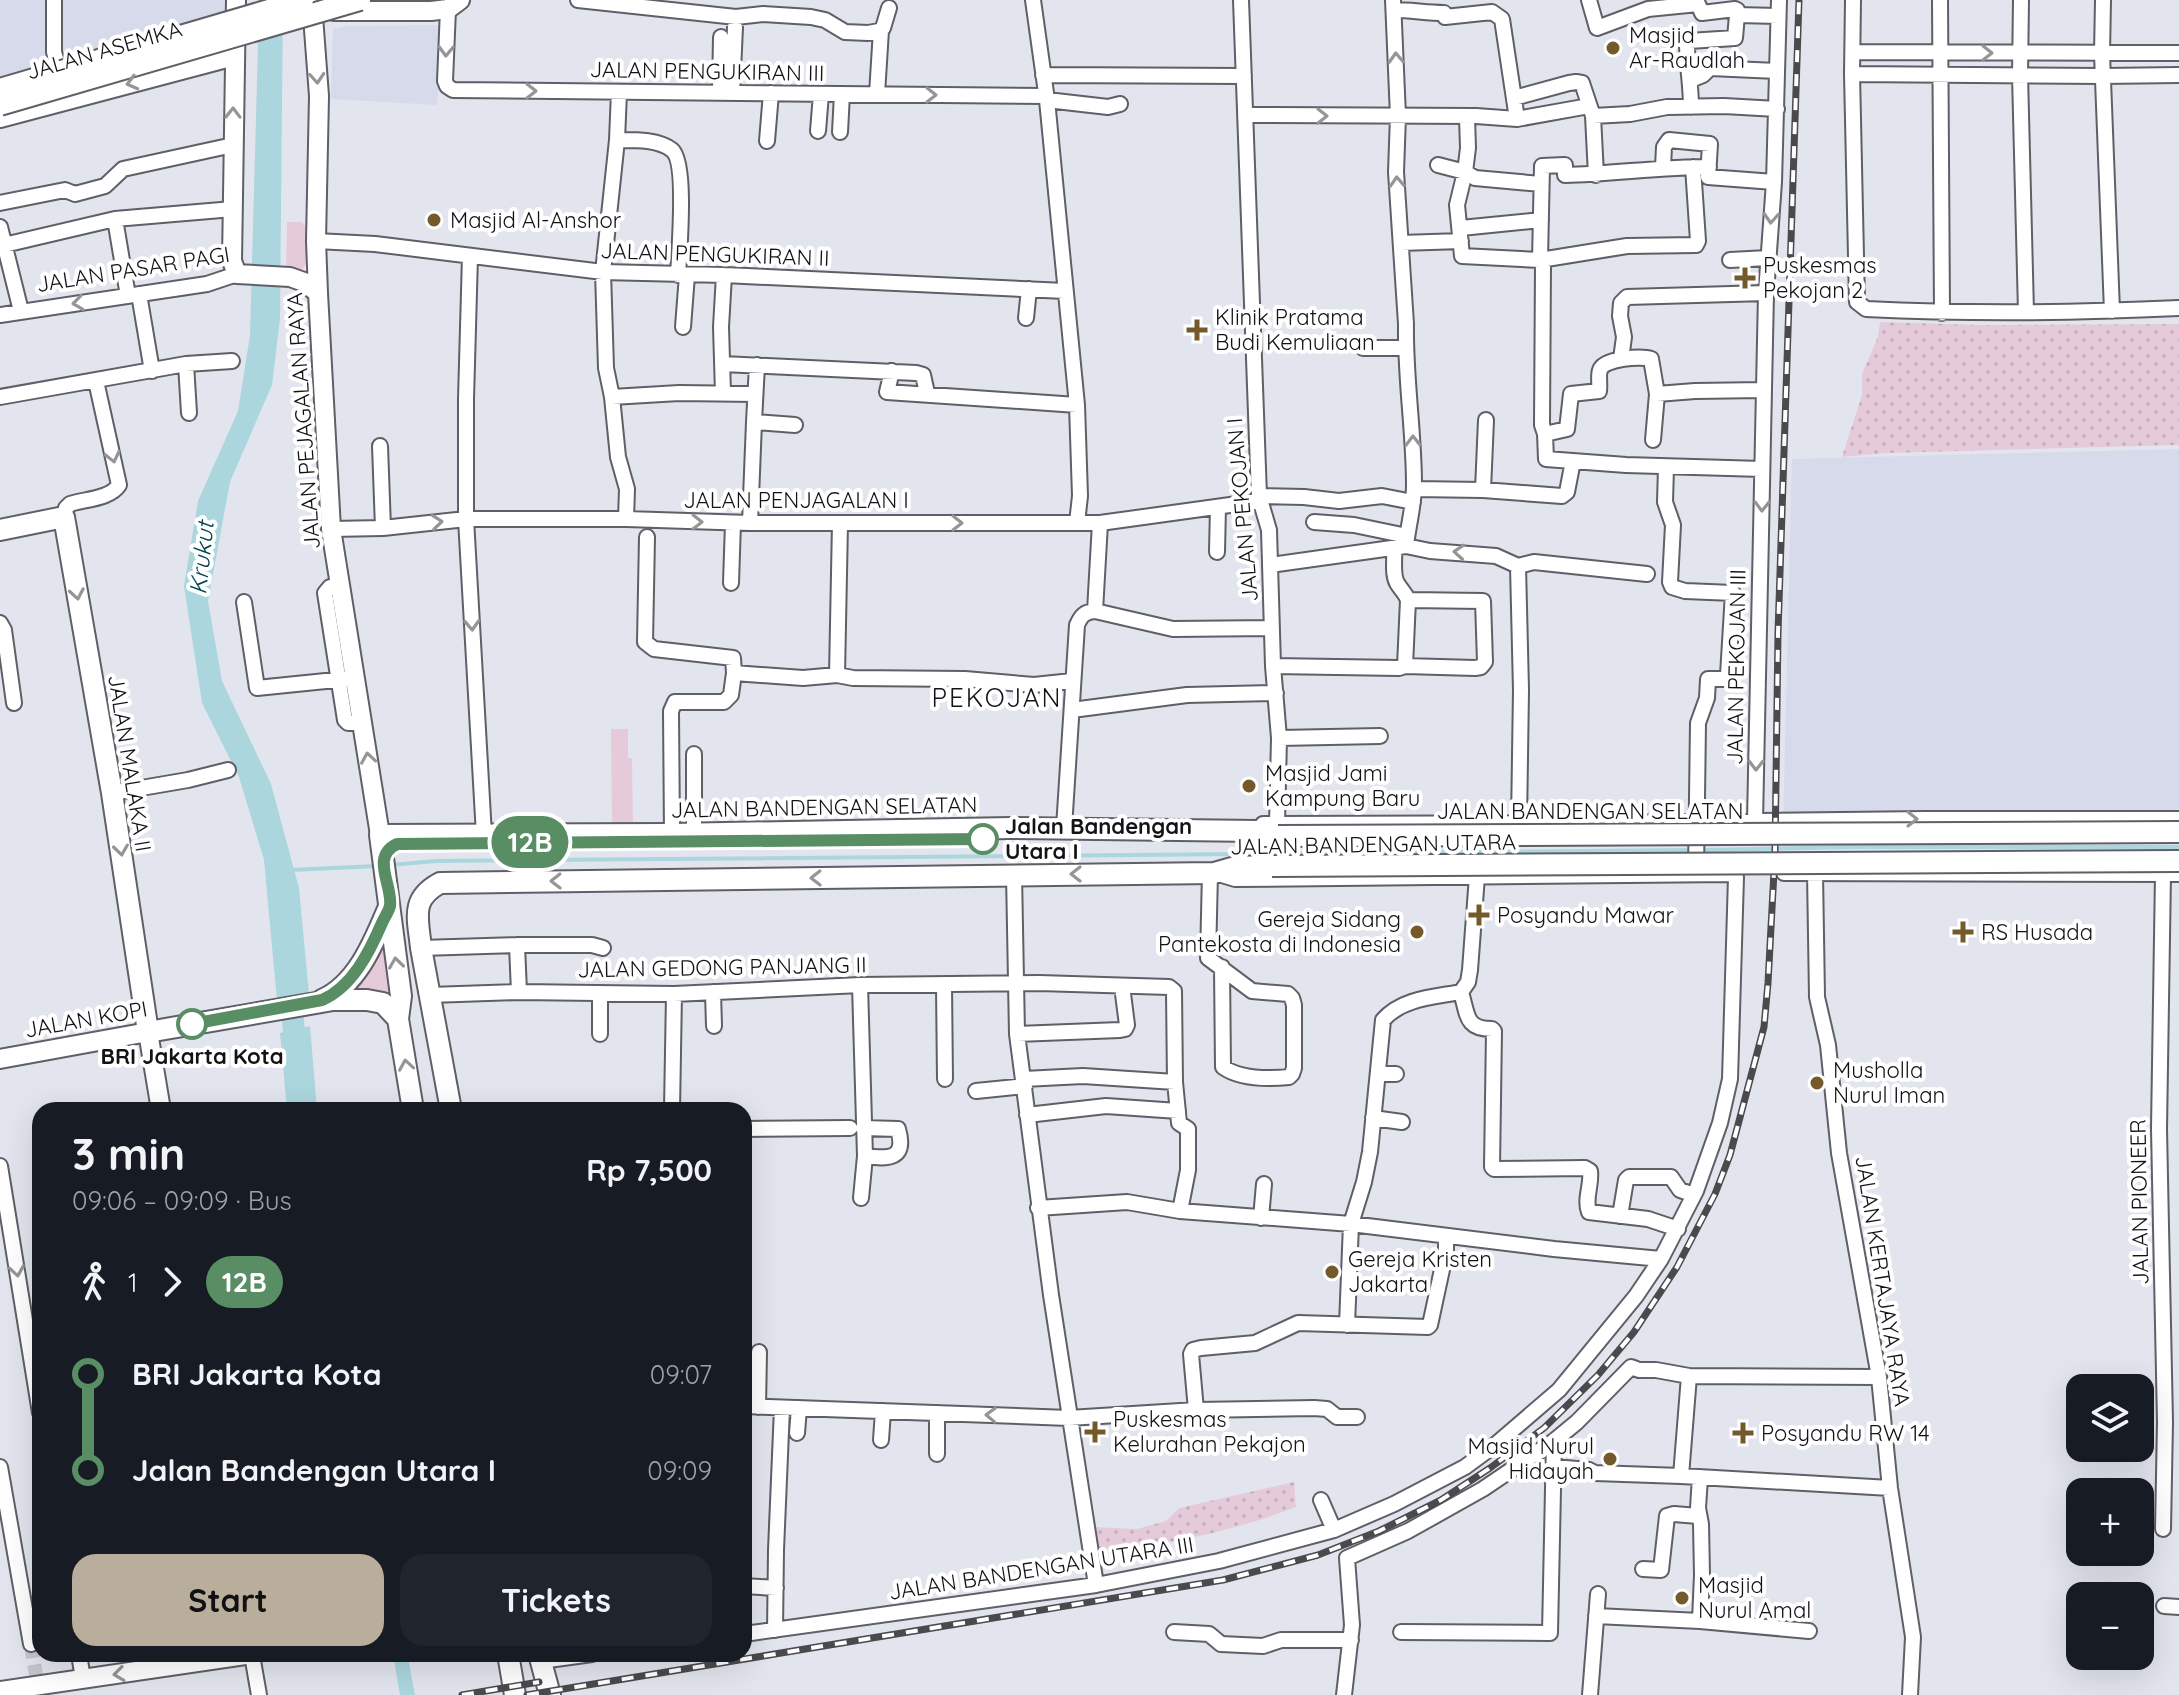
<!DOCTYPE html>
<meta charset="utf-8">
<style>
:root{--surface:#171b24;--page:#20242c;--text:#f1f3f6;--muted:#9ea1a6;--accent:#b9ae9b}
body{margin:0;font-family:Quicksand,sans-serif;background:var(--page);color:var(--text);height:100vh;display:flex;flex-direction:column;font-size:30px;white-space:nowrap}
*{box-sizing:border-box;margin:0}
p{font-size:26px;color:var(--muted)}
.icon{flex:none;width:44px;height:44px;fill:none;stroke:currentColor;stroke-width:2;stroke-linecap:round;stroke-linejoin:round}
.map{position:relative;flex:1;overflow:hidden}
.drawer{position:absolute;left:32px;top:1102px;width:720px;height:560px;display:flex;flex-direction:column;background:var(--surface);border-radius:24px;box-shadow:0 8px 32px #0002}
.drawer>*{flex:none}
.badge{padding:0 16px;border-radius:26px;font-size:28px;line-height:52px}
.fabs{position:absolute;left:2066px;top:1374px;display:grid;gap:16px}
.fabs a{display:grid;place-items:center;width:88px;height:88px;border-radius:16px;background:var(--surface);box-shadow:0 8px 32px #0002;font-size:40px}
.map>.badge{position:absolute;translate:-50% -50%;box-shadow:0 0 0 4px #fff}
.legs{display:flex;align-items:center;gap:12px;height:88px;padding:0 40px;font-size:26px}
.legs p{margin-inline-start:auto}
.headline{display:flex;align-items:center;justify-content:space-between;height:136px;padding:0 40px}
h1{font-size:44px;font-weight:800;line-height:60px}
.button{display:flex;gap:16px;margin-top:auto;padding:16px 40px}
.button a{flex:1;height:92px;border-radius:24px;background:var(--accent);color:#111;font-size:32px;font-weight:800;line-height:92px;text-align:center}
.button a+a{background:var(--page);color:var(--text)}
ul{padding:0 40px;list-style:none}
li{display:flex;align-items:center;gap:28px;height:96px;font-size:30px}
li i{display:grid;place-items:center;width:12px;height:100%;margin:0 10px;background:currentColor}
li i::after{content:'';width:20px;height:20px;margin:-10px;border:6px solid;border-radius:50%;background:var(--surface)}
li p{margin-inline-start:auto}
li:first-child i{background:linear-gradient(#0000 50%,currentColor 0)}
li:last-child i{background:linear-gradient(currentColor 50%,#0000 0)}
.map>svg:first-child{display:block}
.built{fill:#d6daea}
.grass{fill:url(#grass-dots)}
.green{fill:#e5cbda}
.water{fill:#acd6de}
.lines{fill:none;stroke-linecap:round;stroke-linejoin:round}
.stream{stroke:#acd6de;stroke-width:4}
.river{stroke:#acd6de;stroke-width:22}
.minor-tunnel{stroke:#c4c6ce;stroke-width:14;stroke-dasharray:14 7;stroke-linecap:butt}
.minor-casing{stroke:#5e5f67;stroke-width:18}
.tertiary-casing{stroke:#5e5f67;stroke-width:22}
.secondary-casing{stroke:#5e5f67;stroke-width:24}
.minor{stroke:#fff;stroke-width:14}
.tertiary{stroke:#fff;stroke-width:18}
.secondary{stroke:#fff;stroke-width:20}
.rail-casing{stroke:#49494e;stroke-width:7}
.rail{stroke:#fff;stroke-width:4;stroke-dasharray:12;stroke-linecap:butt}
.secondary-bridge-casing{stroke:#5e5f67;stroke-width:24;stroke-linecap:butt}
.secondary-bridge{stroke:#fff;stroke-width:20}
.oneway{stroke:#959596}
.line-1-casing{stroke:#fff;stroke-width:18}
.line-1{stroke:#598e64;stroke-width:12}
.poi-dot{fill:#74592b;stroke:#fff;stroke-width:3}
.stop-1-dot{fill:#fff;stroke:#598e64;stroke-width:4}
.labels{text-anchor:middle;stroke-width:8;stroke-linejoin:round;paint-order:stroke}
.poi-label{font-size:22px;fill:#131316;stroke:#fff;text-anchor:start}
.street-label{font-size:22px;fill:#131316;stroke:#fff}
.stop-label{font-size:22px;font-weight:bold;fill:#131316;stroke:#fff;text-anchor:start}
.water-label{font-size:24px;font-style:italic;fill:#02424c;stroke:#fff}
.quarter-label{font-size:26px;letter-spacing:2px;fill:#131316;stroke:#fff}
</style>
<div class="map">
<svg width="2179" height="1695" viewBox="0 0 2179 1695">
<defs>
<pattern id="grass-dots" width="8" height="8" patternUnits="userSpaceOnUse" patternTransform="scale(2)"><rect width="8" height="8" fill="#e5cbda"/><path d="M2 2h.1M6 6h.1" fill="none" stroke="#c4adba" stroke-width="1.8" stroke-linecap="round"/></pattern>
</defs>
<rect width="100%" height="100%" fill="#e3e5ee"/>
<!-- built -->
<path class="built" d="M0 0H229L227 54 0 118Z
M444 25 437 105 331 99 333 29 347 26Z
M2179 449V819L1783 825 1792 459Z"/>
<!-- grass -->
<path class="grass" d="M1880 322 1979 325 2179 324V445L1887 453 1842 457 1862 395V374L1878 337Z
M1294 1482 1296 1507C1233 1531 1166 1546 1098 1551L1093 1527 1137 1529 1166 1521 1179 1508Z"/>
<!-- green -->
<path class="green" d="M287 222C289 222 300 222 301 222 312 227 310 254 306 262 304 269 303 268 298 273L286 271Z
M611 729H628V758H632L633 827H612Z
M385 939 393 996 381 994 341 995Z"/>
<!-- water -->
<path class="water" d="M257 0H283L280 319 272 385 230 482 208 601 222 681 271 784 299 888 309 994 277 1001 264 860 239 777 202 703 184 586 198 501 238 411 250 335 258 45Z
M310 1026 317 1110H287L280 1033Z
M393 1654H414L409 1663 415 1695H400Z"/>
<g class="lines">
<!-- stream -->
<path class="stream" d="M1701 850 1854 847H2179
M390 865 436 861 1693 850
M290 870 377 866"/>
<!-- river -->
<path class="river" d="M290 988 301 1110"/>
<!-- minor-tunnel -->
<path class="minor-tunnel" d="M31 1644 36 1675"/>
<defs>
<path id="minor" d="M54 0V52L58 66
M578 0 736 17 763 14 811 17 825 20 845 32 868 33 879 31 883 28 889 8
M1033 0 1047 100 1077 405 1080 496 1077 523
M1241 0 1259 496 1269 530 1273 666 1279 738 1277 824
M1393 0 1398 116 1396 172 1406 324C1405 378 1414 431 1414 485 1414 506 1408 526 1406 546
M1589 0 1597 28 1648 9 1698 4 1702 13 1735 9 1737 10V15
M1853 0 1852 74 1857 302 1866 309C1970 314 2075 313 2179 308
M1940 0 1942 313
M2021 0 2020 75 2026 312
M2103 0 2102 54 2112 311
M448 9 445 81 447 86 453 90 1046 96
M1394 10C1411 10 1427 13 1444 13L1445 17 1492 12 1502 19 1517 119
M1737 15 1778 16
M1853 52 2179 53
M1852 74 2103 76 2179 75
M1043 75 1244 76
M1691 80 1703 75 1710 68 1777 71
M619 92 617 140 603 272 606 368 612 397 618 457 627 489 626 519
M720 93 721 37
M732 93 735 27
M877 94 881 30
M1514 98 1569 83 1576 82 1582 83 1593 116 1596 175
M1047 100 1108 107 1120 104
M1691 107C1691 85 1687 65 1687 43L1689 41 1735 38 1737 15
M1245 115 1476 116 1517 119 1589 106
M1593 116 1630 114 1667 107 1724 106 1777 109
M1467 117 1468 148 1465 172 1457 205 1462 256 1540 260 1627 246 1696 245 1698 241 1693 167
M818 131 821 94
M840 132 842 94
M617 140C634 140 658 139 672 150 687 162 679 254 678 275
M767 141 771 93
M1438 165 1465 172 1475 178 1541 184
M1663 167 1664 147 1669 140 1710 144 1708 177 1774 182
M1709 167C1660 167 1613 174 1565 175V165L1542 166 1540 260 1543 265 1542 425 1545 434 1546 459 1626 465 1762 469
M0 203 65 190 75 194 105 186 123 169 233 145
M115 219 128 296
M0 227 21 311
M1461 228 1541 220
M316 241 375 244 603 272 724 275 1065 291
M1401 243 1461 241
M0 246 115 219 233 209
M470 256 466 399V519L484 835
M1730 260 1768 258
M139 294 152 371
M0 315 207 284 237 274
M1026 318 1029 289
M683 327 687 275
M1363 348H1406
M1621 359 1624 337 1620 316 1621 303 1627 297 1766 293
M186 364 189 413
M723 364 916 373 923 375 927 393
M757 365 754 422 795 425
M892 371 887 392 1077 405
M723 393 721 327 724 275
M1657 394 1695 391 1763 390
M0 397 186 364 232 361
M612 397 679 393 755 394
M1545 434 1567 429 1571 394 1599 391C1600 385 1598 375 1600 370 1604 358 1642 356 1651 359L1657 394 1653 440
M380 446 383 528
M1666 467 1665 502 1673 525 1670 582 1672 587 1685 591 1733 593 1728 675 1725 679H1708L1707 698 1698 723 1696 872
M1415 489 1483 490 1562 496 1567 492 1573 461
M1483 490 1486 420
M1259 496 1304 497 1339 501 1382 496 1413 502
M64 517 66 508 70 504C85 499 110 499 119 485L96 381
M1314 522 1354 525 1407 536
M750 523 754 422
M840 523 837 675 853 678 965 679 1034 685 1072 681
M1100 523 1095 611 1173 629 1272 628
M331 529 383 528 466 519H626L750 523H1100L1259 501
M647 537 645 642 654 649 733 658 734 673
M1217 552 1218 507
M1270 565 1406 546 1430 551 1496 556 1518 566 1521 690 1519 823
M1518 566 1534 562 1647 574
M731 583 733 523
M340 585 330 587 325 593 345 720 348 723H362
M244 602 257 688 355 678
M0 623 4 630 14 703
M1273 666 1399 668 1405 666 1408 600C1405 592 1401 590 1397 583 1392 574 1395 560 1394 549
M1405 666 1475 668 1481 667 1485 662 1483 601 1408 600
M1072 710 1187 695 1276 693
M1279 738 1380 736
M694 754V833
M112 793 188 780 228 770
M1755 821 1766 293 1774 182 1779 0
M1064 828 1077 625C1081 616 1084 612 1095 611
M1258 831 1263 824 1610 823 1926 819H2179
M672 834 671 711 675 702H724L731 695 734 673 803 678 837 675
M1210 873 1208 958 1252 991 1288 994 1292 998 1294 1005V1068L1292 1074 1289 1077C1269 1079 1240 1079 1223 1067L1222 967
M1784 873 2179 874
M1815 873 1817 997 1828 1045 1839 1153 1879 1377 1890 1488 1913 1637 1910 1695
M1014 874 1017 1034 1051 1295 1096 1585
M2163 874 2159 1129 2165 1422 2163 1529
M421 948 517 945
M860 985 865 1156 861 1198
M944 985 945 1079
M519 992 517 945H592L603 948
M713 992 714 1026
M1461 992C1468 1015 1465 1029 1492 1029L1494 1031 1492 1167 1494 1169 1585 1168 1590 1171C1592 1185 1584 1199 1589 1212L1648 1219 1678 1229
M600 993V1034
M430 995 519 992 674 994 860 985 1039 983 1169 987 1174 991 1175 1082 1179 1123 1188 1129V1170L1180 1211
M1017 1034 1120 1030 1125 1029 1127 1025 1122 986
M1378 1074H1396
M1024 1079 1083 1076 1175 1082
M976 1091 1025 1086
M672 1110 674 994
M1027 1115 1106 1106 1178 1111
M1373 1118 1402 1122
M863 1128 898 1129C907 1160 888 1159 865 1156
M744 1129 850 1128
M0 1166 40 1413
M1038 1208 1127 1202 1180 1211 1351 1224 1554 1249 1661 1259
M1620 1216 1626 1180 1629 1177H1671L1680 1190 1694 1195
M1261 1218 1264 1184
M1347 1325 1351 1224 1364 1182 1370 1152 1383 1020C1402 998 1435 997 1461 992L1468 982 1470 970 1477 876
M744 1406 1069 1418 1196 1410 1314 1408 1327 1409 1337 1417H1357
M758 1407 759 1352
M1196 1410 1191 1354 1193 1350 1201 1348 1255 1343 1298 1323 1428 1327 1430 1325 1446 1251V1236
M797 1433 799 1408
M881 1440 883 1411
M937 1454V1413
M0 1467 31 1644
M1554 1467 1589 1470 1595 1473 1681 1476 1890 1488
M1681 1476 1689 1376
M1700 1477 1698 1508 1701 1524 1702 1575 1700 1621
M1321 1500 1334 1530
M1643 1569 1661 1570 1667 1516 1674 1514 1698 1516
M744 1586 776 1588
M2164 1606 2179 1607
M1596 1616 1700 1621 1809 1631
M775 1630 776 1550 782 1408
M1174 1632 1209 1634 1221 1644 1263 1646 1281 1640H1351
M1401 1632 1550 1633 1554 1441
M744 1634 1096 1585 1219 1561 1334 1530 1394 1504 1465 1467 1495 1445 1559 1390 1636 1296 1661 1259 1696 1191 1720 1123 1730 1079 1736 877 1730 874 1235 879 1215 873
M79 1654 83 1679
M252 1655 259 1695
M541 1661 592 1654
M1344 1695 1352 1625 1347 1558 1408 1531 1483 1489 1554 1441 1577 1422 1631 1367 1639 1370H1656L1689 1376 1879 1377
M1590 1695 1598 1594"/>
<path id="tertiary" d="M236 0 232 261 237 274 290 277 304 282 318 293
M312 3 319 96 316 241 318 293 331 529 380 835
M334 11H431L448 9 460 0
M0 118 234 56
M0 1059 148 1032 161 1110
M0 1691 252 1654"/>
<path id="secondary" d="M0 530 64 517 112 793 148 1032 333 1000H367L383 1003 398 1019
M322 1000C357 985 374 942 388 909
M413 1110 398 1019 401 996 380 835 672 834 1011 828 1258 831 1263 836H1278
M451 1110 421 948C418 918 410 899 440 883L1214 873 1235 867 1272 866
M508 1654 515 1695
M539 1654 550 1695"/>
</defs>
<!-- minor casing -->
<use href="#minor" class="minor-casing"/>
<!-- tertiary casing -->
<use href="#tertiary" class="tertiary-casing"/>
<!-- secondary casing -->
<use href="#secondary" class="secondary-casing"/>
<!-- minor -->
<use href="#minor" class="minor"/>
<!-- tertiary -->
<use href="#tertiary" class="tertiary"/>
<!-- secondary -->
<use href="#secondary" class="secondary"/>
<defs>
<path id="rail" d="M462 1695 539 1682
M527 1695 1223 1580 1318 1555 1379 1531 1441 1500 1490 1468 1544 1428 1598 1375 1634 1332 1677 1267 1715 1194 1730 1155 1764 1027 1768 983 1775 853 1778 633 1799 0"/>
</defs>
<!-- rail casing -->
<use href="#rail" class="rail-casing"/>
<!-- rail -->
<use href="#rail" class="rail"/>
<defs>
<path id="secondary-bridge" d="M0 89 303 0
M0 105 360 0
M1278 836 2179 832
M1272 866 2179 861"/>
</defs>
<!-- secondary-bridge casing -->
<use href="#secondary-bridge" class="secondary-bridge-casing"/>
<!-- secondary-bridge -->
<use href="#secondary-bridge" class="secondary-bridge"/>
</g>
<!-- one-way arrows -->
<defs><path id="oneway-chevron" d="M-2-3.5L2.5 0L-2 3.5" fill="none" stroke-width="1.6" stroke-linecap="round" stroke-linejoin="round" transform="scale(2)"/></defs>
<g class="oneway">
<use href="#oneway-chevron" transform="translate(446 51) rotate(92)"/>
<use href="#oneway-chevron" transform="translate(1987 53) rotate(1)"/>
<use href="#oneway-chevron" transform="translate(1396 58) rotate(-92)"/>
<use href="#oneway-chevron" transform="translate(317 78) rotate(86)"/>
<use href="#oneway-chevron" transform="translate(132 83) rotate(165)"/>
<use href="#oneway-chevron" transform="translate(531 91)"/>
<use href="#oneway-chevron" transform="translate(931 95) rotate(1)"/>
<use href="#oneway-chevron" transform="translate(233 113) rotate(-89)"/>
<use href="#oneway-chevron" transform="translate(1322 116)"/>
<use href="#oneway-chevron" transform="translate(1397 182) rotate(-93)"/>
<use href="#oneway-chevron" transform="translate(1771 218) rotate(94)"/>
<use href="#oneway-chevron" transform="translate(78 303) rotate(172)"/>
<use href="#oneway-chevron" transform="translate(1413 441) rotate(-91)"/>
<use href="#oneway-chevron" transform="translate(113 457) rotate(77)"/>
<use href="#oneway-chevron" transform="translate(1762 506) rotate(91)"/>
<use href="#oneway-chevron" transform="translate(437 522) rotate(-6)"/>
<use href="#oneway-chevron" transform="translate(697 522) rotate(1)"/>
<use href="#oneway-chevron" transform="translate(957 523)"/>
<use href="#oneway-chevron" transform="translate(1459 552) rotate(-176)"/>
<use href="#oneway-chevron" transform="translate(77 594) rotate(80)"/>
<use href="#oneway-chevron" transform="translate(472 625) rotate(87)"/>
<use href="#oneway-chevron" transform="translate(368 758) rotate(-99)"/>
<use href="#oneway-chevron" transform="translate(1756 765) rotate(91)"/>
<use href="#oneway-chevron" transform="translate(1912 819)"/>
<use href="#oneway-chevron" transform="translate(121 850) rotate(82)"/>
<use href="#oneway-chevron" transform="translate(1076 874) rotate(180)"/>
<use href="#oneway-chevron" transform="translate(816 878) rotate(179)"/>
<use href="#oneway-chevron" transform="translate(556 881) rotate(179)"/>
<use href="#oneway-chevron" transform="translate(396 963) rotate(-98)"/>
<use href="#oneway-chevron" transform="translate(406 1065) rotate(-99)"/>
<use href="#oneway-chevron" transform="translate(17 1271) rotate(81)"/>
<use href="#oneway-chevron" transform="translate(991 1415) rotate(-178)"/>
<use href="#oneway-chevron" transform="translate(119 1674) rotate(172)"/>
</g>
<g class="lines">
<defs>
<path id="line-1" d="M192 1024 322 1000C352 987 369 953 382 923 384 918 389 911 390 906 393 885 370 857 397 844L983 839"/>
</defs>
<!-- line-1 casing -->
<use href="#line-1" class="line-1-casing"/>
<!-- line-1 -->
<use href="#line-1" class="line-1"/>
</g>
<!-- markers -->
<g class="poi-dot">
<circle cx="1613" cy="48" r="8"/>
<circle cx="434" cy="220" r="8"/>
<path d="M1741 266h8v8h8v8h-8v8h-8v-8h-8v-8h8z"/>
<path d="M1193 318h8v8h8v8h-8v8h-8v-8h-8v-8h8z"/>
<circle cx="1249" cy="786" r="8"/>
<path d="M1475 903h8v8h8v8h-8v8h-8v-8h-8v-8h8z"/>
<circle cx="1417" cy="932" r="8"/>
<path d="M1959 920h8v8h8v8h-8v8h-8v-8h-8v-8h8z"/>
<circle cx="1817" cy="1083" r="8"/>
<circle cx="1332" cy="1272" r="8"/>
<path d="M1091 1420h8v8h8v8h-8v8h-8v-8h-8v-8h8z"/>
<path d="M1739 1421h8v8h8v8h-8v8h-8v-8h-8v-8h8z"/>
<circle cx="1610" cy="1459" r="8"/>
<circle cx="1682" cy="1598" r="8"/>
</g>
<g class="stop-1-dot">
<circle cx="983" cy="839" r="14"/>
<circle cx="192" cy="1024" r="14"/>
</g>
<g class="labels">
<!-- poi labels -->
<g class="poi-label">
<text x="1629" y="43">Masjid<tspan x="1629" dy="25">Ar-Raudlah</tspan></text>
<text x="450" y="228">Masjid Al-Anshor</text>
<text x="1763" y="273">Puskesmas<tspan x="1763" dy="25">Pekojan 2</tspan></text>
<text x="1215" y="325">Klinik Pratama<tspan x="1215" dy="25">Budi Kemuliaan</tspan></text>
<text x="1265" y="781">Masjid Jami<tspan x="1265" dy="25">Kampung Baru</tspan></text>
<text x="1497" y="923">Posyandu Mawar</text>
<text x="1401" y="927" text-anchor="end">Gereja Sidang<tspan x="1401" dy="25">Pantekosta di Indonesia</tspan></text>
<text x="1981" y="940">RS Husada</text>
<text x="1833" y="1078">Musholla<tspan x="1833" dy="25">Nurul Iman</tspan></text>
<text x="1348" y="1267">Gereja Kristen<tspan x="1348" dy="25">Jakarta</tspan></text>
<text x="1113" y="1427">Puskesmas<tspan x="1113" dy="25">Kelurahan Pekajon</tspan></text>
<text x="1761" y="1441">Posyandu RW 14</text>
<text x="1594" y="1454" text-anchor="end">Masjid Nurul<tspan x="1594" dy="25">Hidayah</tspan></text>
<text x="1698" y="1593">Masjid<tspan x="1698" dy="25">Nurul Amal</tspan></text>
</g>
<!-- street labels -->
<g class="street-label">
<text transform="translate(104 50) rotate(-16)" y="8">JALAN ASEMKA</text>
<text transform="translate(707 71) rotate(1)" y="8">JALAN PENGUKIRAN III</text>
<text transform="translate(715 254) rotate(2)" y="8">JALAN PENGUKIRAN II</text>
<text transform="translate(133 269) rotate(-9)" y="8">JALAN PASAR PAGI</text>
<text transform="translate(303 421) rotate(-94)" y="8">JALAN PEJAGALAN RAYA</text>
<text x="796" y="508">JALAN PENJAGALAN I</text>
<text transform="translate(1242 510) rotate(-95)" y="8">JALAN PEKOJAN I</text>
<text transform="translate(1736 667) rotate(-89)" y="8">JALAN PEKOJAN III</text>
<text transform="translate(130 763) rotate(81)" y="8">JALAN MALAKA II</text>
<text transform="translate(824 807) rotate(-1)" y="8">JALAN BANDENGAN SELATAN</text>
<text x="1590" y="819">JALAN BANDENGAN SELATAN</text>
<text transform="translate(1373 844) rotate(-1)" y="8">JALAN BANDENGAN UTARA</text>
<text transform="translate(722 967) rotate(-1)" y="8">JALAN GEDONG PANJANG II</text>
<text transform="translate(86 1019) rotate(-10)" y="8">JALAN KOPI</text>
<text transform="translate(2139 1202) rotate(-91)" y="8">JALAN PIONEER</text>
<text transform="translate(1883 1281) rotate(81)" y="8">JALAN KERTAJAYA RAYA</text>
<text transform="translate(1041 1568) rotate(-9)" y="8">JALAN BANDENGAN UTARA III</text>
</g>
<!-- stop labels -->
<g class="stop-label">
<text x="1005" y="834">Jalan Bandengan<tspan x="1005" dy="25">Utara I</tspan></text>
<text x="192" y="1064" text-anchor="middle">BRI Jakarta Kota</text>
</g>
<!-- water labels -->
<g class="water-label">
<text transform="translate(202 558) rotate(-84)" y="8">Krukut</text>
</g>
<!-- quarter labels -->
<g class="quarter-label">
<text x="997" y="707">PEKOJAN</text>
</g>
</g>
</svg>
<div class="fabs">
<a><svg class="icon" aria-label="layers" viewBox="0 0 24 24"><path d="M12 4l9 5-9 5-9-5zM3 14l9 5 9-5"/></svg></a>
<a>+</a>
<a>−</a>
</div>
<b class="badge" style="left:530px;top:842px;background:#598e64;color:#fff">12B</b>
<section class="drawer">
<div class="headline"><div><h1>3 min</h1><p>09:06 – 09:09 · Bus</p></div><b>Rp 7,500</b></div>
<div class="legs"><svg class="icon" aria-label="walk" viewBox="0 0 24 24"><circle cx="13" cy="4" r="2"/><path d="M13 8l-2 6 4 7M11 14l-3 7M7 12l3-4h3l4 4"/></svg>1<svg class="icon" aria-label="forward" viewBox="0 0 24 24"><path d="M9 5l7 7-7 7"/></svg><b class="badge" style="background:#598e64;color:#fff">12B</b></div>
<ul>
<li><i style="color:#598e64"></i><b>BRI Jakarta Kota</b><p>09:07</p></li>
<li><i style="color:#598e64"></i><b>Jalan Bandengan Utara I</b><p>09:09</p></li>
</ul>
<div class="button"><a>Start</a><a>Tickets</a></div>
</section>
</div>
